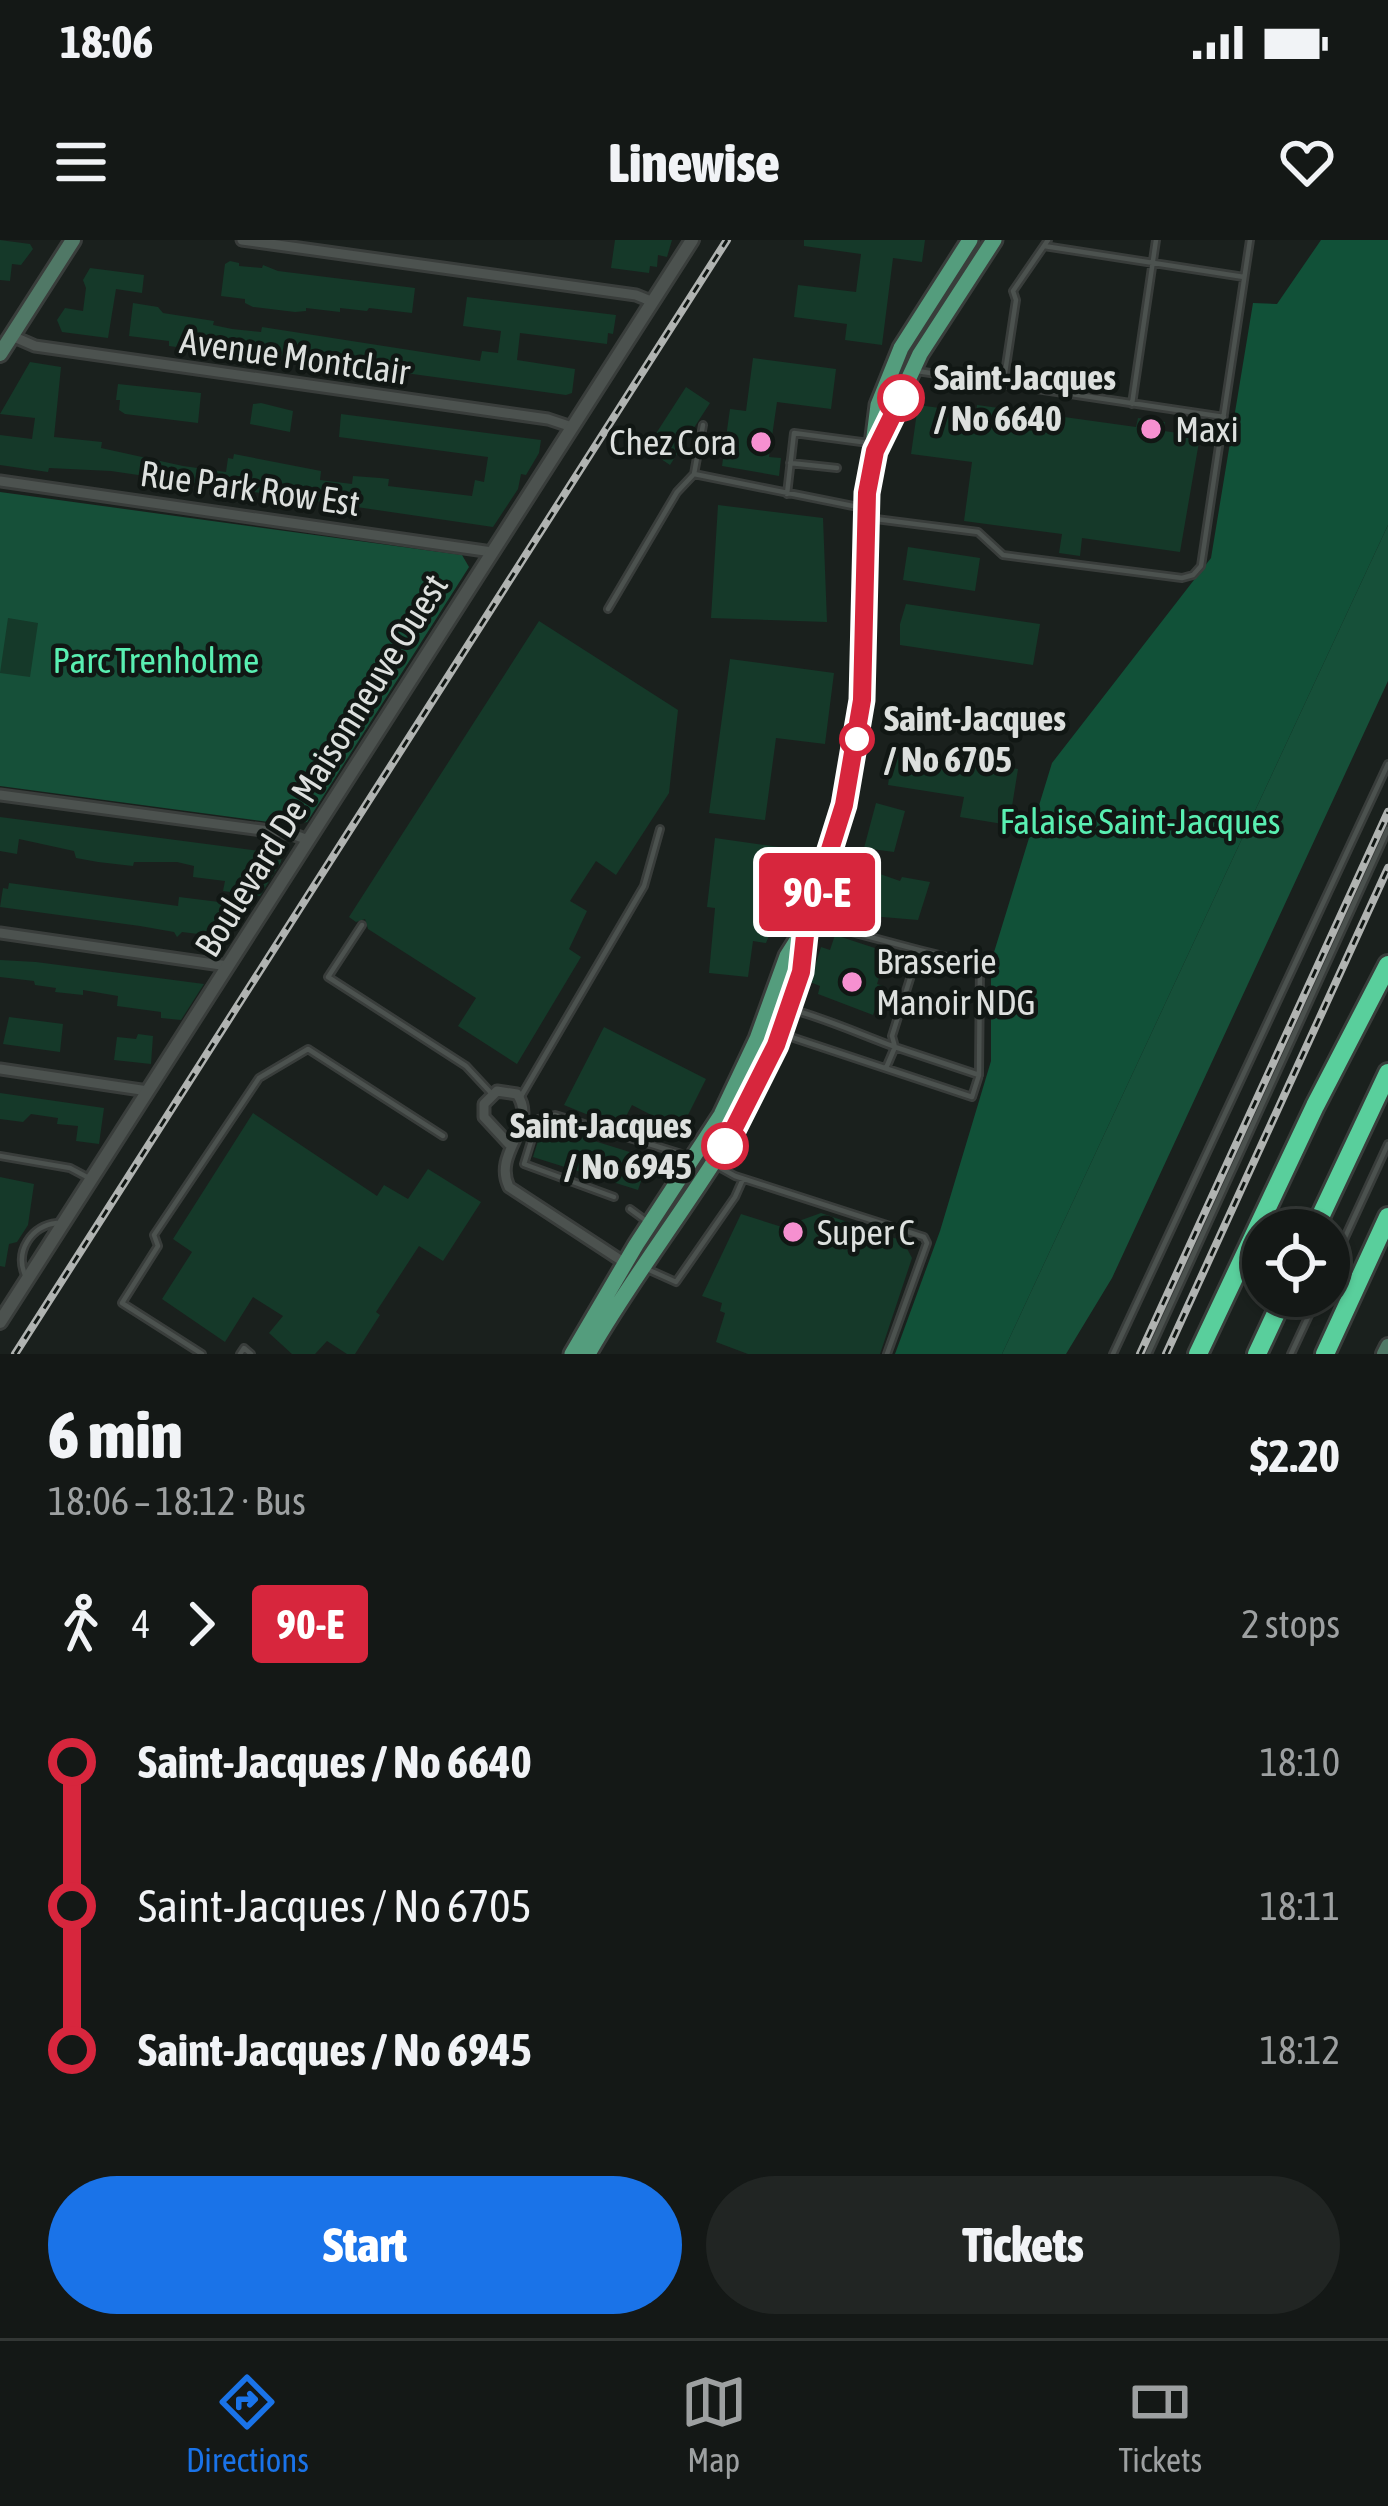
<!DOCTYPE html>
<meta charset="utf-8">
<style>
:root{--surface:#141816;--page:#212523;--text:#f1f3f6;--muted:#9da0a1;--line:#333735;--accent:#1a73e8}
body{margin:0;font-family:"Asap Condensed",sans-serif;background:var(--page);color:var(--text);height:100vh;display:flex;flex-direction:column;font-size:45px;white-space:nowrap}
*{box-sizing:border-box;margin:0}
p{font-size:39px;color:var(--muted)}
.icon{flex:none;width:66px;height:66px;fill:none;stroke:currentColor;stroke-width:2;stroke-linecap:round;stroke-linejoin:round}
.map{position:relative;height:1114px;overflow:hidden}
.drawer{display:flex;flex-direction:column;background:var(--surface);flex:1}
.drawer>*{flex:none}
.badge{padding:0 24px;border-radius:9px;font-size:42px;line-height:78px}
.controls{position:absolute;left:1242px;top:969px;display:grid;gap:24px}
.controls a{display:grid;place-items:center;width:108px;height:108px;border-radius:50%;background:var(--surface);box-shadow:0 3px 9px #0004,0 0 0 3px var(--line);font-size:60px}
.map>.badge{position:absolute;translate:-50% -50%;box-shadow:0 0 0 6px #fff}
.legs{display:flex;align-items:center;gap:18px;height:132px;padding:0 48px;font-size:39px}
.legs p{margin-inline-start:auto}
.overview{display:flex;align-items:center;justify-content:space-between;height:204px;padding:0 48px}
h1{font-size:66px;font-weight:800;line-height:90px}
.button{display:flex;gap:24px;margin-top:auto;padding:24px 48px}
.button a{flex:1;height:138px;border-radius:72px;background:var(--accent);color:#fff;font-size:48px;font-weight:800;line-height:138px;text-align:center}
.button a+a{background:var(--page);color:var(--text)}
ul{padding:0 48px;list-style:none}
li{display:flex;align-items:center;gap:42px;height:144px;font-size:45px}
li i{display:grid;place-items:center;width:18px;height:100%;margin:0 15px;background:currentColor}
li i::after{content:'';width:30px;height:30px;margin:-15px;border:9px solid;border-radius:50%;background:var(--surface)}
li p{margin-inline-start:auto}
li:first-child i{background:linear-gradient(#0000 50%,currentColor 0)}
li:last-child i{background:linear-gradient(currentColor 50%,#0000 0)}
.status{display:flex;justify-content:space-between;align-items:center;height:84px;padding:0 60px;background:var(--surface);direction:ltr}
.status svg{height:33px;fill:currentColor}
header{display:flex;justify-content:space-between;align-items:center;height:156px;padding:0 48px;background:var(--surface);font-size:54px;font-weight:800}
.tab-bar{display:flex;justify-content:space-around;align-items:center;height:168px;border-top:3px solid var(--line);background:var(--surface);font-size:33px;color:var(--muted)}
.tab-bar a{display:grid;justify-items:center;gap:6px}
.tab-bar .active{color:var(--accent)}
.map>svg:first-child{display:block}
.green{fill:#165039}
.forest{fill:#115138}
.building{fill:#153929}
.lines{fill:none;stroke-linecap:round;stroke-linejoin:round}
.service-casing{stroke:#393d3b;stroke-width:10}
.minor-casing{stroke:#393d3b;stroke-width:15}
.tertiary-casing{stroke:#393d3b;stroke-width:18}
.secondary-casing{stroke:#393d3b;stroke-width:20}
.primary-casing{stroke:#393d3b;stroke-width:21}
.motorway-casing{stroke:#393d3b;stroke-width:24}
.service{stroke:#4c524f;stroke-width:4.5}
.minor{stroke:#4c524f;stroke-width:9}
.tertiary{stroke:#4c524f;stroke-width:12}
.secondary{stroke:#507866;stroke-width:14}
.primary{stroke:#549d7d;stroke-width:15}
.motorway{stroke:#59cf9c;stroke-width:18}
.rail-casing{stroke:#b0b3b1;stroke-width:8}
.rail{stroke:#111714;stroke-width:3;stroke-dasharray:9;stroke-linecap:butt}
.line-1-casing{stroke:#fff;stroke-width:27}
.line-1{stroke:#d7263d;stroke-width:18}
.stop-1-dot{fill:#fff;stroke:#d7263d;stroke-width:6}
.poi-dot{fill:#f690d0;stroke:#111714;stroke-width:4.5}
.labels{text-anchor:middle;stroke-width:9;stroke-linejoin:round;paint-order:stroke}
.street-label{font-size:36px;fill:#dde0de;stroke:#111714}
.stop-label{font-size:36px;font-weight:bold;fill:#dde0de;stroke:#111714;text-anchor:start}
.poi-label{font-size:36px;fill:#dde0de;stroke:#111714;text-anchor:start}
.park-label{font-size:36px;fill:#59f0b2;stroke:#111714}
</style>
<div class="status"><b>18:06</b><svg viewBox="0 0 49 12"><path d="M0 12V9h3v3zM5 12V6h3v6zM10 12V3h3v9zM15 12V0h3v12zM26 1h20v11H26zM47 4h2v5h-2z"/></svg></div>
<header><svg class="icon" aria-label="menu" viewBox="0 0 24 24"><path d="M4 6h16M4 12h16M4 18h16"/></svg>Linewise<svg class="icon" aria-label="heart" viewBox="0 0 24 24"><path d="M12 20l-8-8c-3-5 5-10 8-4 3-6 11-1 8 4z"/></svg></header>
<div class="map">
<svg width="1388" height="1114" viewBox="0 0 1388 1114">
<rect width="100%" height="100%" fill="#1a201d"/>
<!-- green -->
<path class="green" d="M0 252 462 315 469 327 307 582 291 585 0 546Z
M1388 285V441L1112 1038 1066 1114H1002Z"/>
<!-- forest -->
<path class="forest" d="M1321 0H1388V285L1002 1114H895L940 991 991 821V722L1052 523 1211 318 1253 63 1277 64Z"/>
<!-- building -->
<path class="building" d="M0 0 30 4 33 9 21 25 12 24 10 41 0 40Z
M615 0H672L667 17 658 15 657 27 650 26 649 33 611 28Z
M804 0H925L922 22 893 18 882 105 845 100 847 84 794 77 798 45 856 52 861 14 804 6Z
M230 21 239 23V26L262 28 263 25 278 31 415 48 412 73 369 68 367 71 340 68V72L306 68V71L295 72 253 67 245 63V59L221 56 225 24Z
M90 28 144 35 142 53 116 49 108 98 62 92 57 80 65 68 83 71 86 48 83 40Z
M467 57 616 75 613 94 608 93 607 104 520 93 517 120 575 129 572 153 566 155 185 103 184 108 169 106V101L129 96 133 63 158 67 163 73 214 81 213 85 232 89 261 92 262 87 480 121 482 111 498 113 501 91 463 86Z
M753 118 836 129 831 169 777 162 769 217 781 218 779 236 722 226 730 169 746 171Z
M30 122 61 127 54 197 102 202 101 208 183 226 226 232 228 218 233 219 234 214 321 231 320 240 352 244 353 236 380 238 389 239 388 246 472 256 475 240 484 242 488 217 339 197 341 174 541 200 539 213 526 235 521 234 518 249 493 287 111 231 49 228 48 232 0 225V195L32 199 35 178 0 174Z
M118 144 201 153 198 183 125 174 119 170 120 160H116Z
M686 147 710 163 670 225 646 209Z
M261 163 293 171 290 192 250 184 253 164Z
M918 165 976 173 977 165 999 168 1000 165 1021 168V171L1136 187 1138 178 1165 182 1164 191 1200 196 1180 312 1082 298 1080 316 1059 313 1062 294 964 281 972 222 911 214Z
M718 265 823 278 827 382 711 378Z
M908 307 980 318 975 351 903 340Z
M906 364 1040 384 1033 425 900 405V384Z
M8 378 38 383 30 437 0 433Z
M539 381 678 470 669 553 616 635 596 621 570 661 587 671 569 709 581 717 517 824 458 786 476 758 368 689 365 679 356 682 349 677Z
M730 419 834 433 825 504 776 498 765 580 709 573Z
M893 510 1018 529 1009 585 960 577 964 557 888 545Z
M876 563 905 571 894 612 864 608Z
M0 577 282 614 281 622 260 656 223 651 225 641 193 637 194 626 177 622H134L133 626 98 622 76 618 74 611 19 599 17 614 0 611Z
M715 598 786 608 776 678 766 703 753 701 748 737 709 733 715 668 707 667Z
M854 634 879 640 880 634 900 641 902 637 930 642 918 680 847 674 853 653 849 652Z
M9 643 178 666 179 657 227 663 223 697 182 692 177 697 174 692 140 686 0 667 3 648 8 649Z
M835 695 887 712 877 744 883 746 873 775 818 754 820 746 810 742 821 707 830 710Z
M0 720 36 722 204 744 181 780 161 778V772L117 766 118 756 83 750V755L55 752 56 748 35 745 34 741 0 737Z
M9 777 63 784 60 812 3 804Z
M604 787 706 839 683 885 665 876 663 881 632 865 620 888 564 865Z
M138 794 153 796 151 824 114 820 117 797 136 799Z
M0 853 104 868 99 904 76 901 78 886 57 884 58 878 31 874 23 882 0 879Z
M253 873 377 956 384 945 408 959 428 929 481 962 443 1021 419 1006 376 1072 380 1075 355 1114H347L327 1101 315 1114H292L269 1093 283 1076 253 1057 225 1102 162 1059 192 1012 173 999Z
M543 885 649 918 638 950 533 917Z
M0 937 34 944 28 985 17 1002 9 1004 5 1027 0 1026Z
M821 973 903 1001 912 1018 880 1114H748L716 1102 725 1073 720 1071 722 1063 702 1056 741 974 782 987Z"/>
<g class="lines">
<defs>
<path id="service" d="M1044 6 1244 37
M917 131 1224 177
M1003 146 1016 60 1013 51 1048 0
M1132 164 1156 0
M703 185 694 234 863 268
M790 223 837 228
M787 254 794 193 869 203
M868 278 978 292 1003 315 1182 338 1193 335 1201 326 1250 0
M608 369 677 252 694 234
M362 685 328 737 466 826 492 854
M919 710 980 725 979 835
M794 770C829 780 860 794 895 807L886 828
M785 795 972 857 979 835 895 807 892 796 919 710 810 681
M520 858 644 646 660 589
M0 916 70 928 87 937
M717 926 735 936 924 997 927 1003 887 1114
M614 957 524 924 538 879 555 875 688 916
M630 969 645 980
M647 1029 676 1042 735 957 743 939
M1329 1032 1388 904
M25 1035C15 1011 31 986 57 983
M202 1114 122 1063 158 1006 154 995 259 838 308 809 443 896
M240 1114 244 1108 251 1114
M1113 1114 1388 524
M1148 1114 1388 589
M1291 1114 1318 1056"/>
<path id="minor" d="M242 0 636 55 653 62
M12 96 35 106 548 179 572 187
M0 241 492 312
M0 555 292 594 308 600
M0 693 228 726
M0 829 148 851
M509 904 484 877V864L497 851 517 854C539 886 492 912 509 947L625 1023"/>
<path id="tertiary" d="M0 1082 692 0"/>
<path id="secondary" d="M0 114 73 0
M1384 1114 1388 1106"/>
<path id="primary" d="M879 203 920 114 994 0
M572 1114 636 1005 721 875 757 799 787 716 806 686 840 578 860 480 865 413V268L878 165 901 108 970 0
M588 1114C662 982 796 845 806 689"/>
<path id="motorway" d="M1314 990 1388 833
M1198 1114 1315 866 1388 725
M1257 1114 1284 1056
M1325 1114 1388 977"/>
</defs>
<!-- service casing -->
<use href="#service" class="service-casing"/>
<!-- minor casing -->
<use href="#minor" class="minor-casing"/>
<!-- tertiary casing -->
<use href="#tertiary" class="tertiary-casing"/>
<!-- secondary casing -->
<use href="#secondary" class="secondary-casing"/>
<!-- primary casing -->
<use href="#primary" class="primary-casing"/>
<!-- motorway casing -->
<use href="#motorway" class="motorway-casing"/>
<!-- service -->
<use href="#service" class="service"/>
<!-- minor -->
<use href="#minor" class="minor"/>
<!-- tertiary -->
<use href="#tertiary" class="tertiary"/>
<!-- secondary -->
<use href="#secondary" class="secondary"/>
<!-- primary -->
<use href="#primary" class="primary"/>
<!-- motorway -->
<use href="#motorway" class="motorway"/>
<defs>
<path id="rail" d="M15 1114 727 0
M1140 1114 1388 572
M1166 1114 1388 628"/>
</defs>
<!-- rail casing -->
<use href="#rail" class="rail-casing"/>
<!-- rail -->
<use href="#rail" class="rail"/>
</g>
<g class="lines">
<defs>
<path id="line-1" d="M725 906 776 805 801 732 806 686 844 565 862 460 867 253 875 211 901 158"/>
</defs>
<!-- line-1 casing -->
<use href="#line-1" class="line-1-casing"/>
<!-- line-1 -->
<use href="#line-1" class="line-1"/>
</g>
<!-- markers -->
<g class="stop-1-dot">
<circle cx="901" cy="158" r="21"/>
<circle cx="857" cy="499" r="15"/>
<circle cx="725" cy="906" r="21"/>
</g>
<g class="poi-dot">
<circle cx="1151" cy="189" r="12"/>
<circle cx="761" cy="202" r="12"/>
<circle cx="852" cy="742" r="12"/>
<circle cx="793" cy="992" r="12"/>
</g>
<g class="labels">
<!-- street labels -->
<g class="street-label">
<text transform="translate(295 116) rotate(8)" y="13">Avenue Montclair</text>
<text transform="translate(250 248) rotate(8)" y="13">Rue Park Row Est</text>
<text transform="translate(321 525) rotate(-58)" y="13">Boulevard De Maisonneuve Ouest</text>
</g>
<!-- stop labels -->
<g class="stop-label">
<text x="934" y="150">Saint-Jacques<tspan x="934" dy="41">/ No 6640</tspan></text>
<text x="884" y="491">Saint-Jacques<tspan x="884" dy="41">/ No 6705</tspan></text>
<text x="692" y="898" text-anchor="end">Saint-Jacques<tspan x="692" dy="41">/ No 6945</tspan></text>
</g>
<!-- poi labels -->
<g class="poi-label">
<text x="1175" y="202">Maxi</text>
<text x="737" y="215" text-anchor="end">Chez Cora</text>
<text x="876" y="734">Brasserie<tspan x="876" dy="41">Manoir NDG</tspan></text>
<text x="817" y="1005">Super C</text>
</g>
<!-- park labels -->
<g class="park-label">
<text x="156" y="433">Parc Trenholme</text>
<text x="1140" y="594">Falaise Saint-Jacques</text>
</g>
</g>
</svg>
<div class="controls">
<a><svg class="icon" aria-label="locate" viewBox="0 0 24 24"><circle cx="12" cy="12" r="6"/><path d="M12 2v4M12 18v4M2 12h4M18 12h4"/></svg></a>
</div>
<b class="badge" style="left:817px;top:652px;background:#d7263d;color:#fff">90-E</b>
</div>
<section class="drawer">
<div class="overview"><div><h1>6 min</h1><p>18:06 – 18:12 · Bus</p></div><b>$2.20</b></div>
<div class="legs"><svg class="icon" aria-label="walk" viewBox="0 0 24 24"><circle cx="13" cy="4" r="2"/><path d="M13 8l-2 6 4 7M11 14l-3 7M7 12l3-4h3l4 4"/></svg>4<svg class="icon" aria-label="forward" viewBox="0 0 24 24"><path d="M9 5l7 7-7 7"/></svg><b class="badge" style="background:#d7263d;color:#fff">90-E</b><p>2 stops</p></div>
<ul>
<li><i style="color:#d7263d"></i><b>Saint-Jacques / No 6640</b><p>18:10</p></li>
<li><i style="color:#d7263d"></i><span>Saint-Jacques / No 6705</span><p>18:11</p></li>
<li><i style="color:#d7263d"></i><b>Saint-Jacques / No 6945</b><p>18:12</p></li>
</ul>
<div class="button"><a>Start</a><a>Tickets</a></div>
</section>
<nav class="tab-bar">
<a class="active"><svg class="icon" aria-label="directions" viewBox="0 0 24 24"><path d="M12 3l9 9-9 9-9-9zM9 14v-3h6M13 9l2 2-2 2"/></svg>Directions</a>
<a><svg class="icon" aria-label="map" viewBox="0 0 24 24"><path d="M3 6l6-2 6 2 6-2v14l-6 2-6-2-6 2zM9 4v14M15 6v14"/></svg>Map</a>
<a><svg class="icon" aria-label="tickets" viewBox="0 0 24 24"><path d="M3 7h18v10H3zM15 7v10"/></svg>Tickets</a>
</nav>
